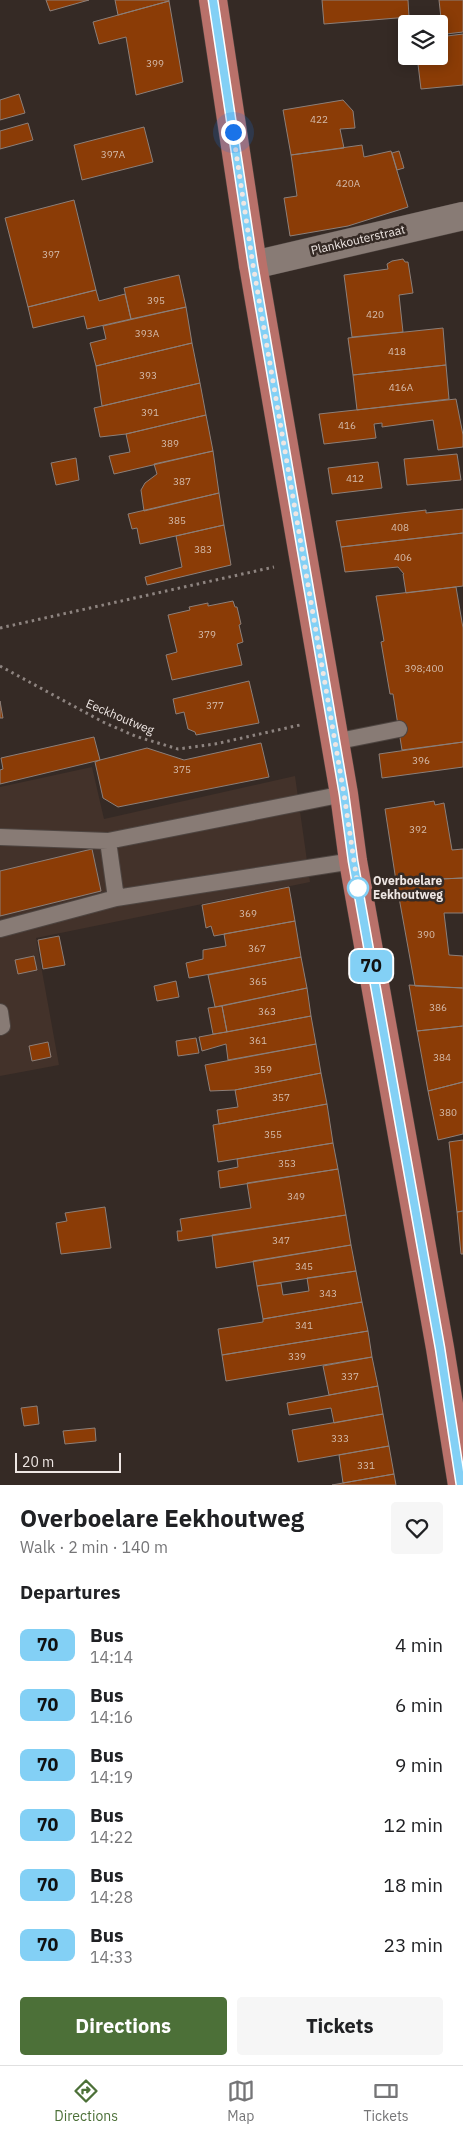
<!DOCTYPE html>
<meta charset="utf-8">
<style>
:root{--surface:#fff;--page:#f6f6f6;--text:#202124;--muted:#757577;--line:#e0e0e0;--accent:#4c7038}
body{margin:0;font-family:"IBM Plex Sans",sans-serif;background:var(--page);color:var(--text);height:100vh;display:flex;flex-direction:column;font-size:19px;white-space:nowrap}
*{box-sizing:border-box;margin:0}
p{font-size:16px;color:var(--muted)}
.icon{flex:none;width:28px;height:28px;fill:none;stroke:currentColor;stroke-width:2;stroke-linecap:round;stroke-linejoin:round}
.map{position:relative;height:1485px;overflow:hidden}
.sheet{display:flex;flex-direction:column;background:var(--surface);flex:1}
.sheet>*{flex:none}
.badge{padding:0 10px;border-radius:8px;font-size:18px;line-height:32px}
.controls{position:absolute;left:398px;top:15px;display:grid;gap:10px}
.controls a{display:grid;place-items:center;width:50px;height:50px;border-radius:5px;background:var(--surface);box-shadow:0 2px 12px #0003;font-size:25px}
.scale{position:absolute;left:15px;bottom:12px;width:106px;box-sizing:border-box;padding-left:5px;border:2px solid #eee6e3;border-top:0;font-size:14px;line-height:18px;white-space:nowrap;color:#eee6e3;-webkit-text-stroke:4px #352a25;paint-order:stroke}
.you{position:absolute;width:25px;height:25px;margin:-12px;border:4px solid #fff;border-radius:50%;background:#1a73e8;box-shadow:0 0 0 8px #1a73e833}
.map>.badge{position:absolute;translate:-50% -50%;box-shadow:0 0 0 2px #fff}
h2{padding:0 20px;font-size:19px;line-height:45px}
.round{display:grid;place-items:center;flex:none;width:52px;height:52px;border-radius:5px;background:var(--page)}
.overview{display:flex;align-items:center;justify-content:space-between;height:85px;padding:0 20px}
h1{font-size:24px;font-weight:700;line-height:38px}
.button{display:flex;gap:10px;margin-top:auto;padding:10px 20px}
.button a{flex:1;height:58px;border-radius:5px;background:var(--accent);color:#fff;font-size:20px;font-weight:700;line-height:58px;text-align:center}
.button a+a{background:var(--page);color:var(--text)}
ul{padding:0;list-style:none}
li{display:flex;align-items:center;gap:15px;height:60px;padding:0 20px}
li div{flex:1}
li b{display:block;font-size:19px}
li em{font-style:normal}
li .badge{min-width:55px;font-weight:700;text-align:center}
.menu{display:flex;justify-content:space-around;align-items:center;height:70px;border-top:1px solid var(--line);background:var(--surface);font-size:14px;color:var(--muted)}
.menu a{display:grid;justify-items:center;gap:2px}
.menu .on{color:var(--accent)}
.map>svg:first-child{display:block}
.built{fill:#43322a}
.building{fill:#8b3c06;stroke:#8c7f79}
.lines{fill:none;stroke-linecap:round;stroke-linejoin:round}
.lane-casing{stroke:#4e4541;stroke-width:18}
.street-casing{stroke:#4e4541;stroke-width:29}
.primary-casing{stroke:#4e4541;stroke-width:29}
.path{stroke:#8e8480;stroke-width:3;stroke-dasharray:2.5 4;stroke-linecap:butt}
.lane{stroke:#887b75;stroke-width:16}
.street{stroke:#887b75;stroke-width:28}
.primary{stroke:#b9716a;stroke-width:28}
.line-casing{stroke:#fff;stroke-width:11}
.line{stroke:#83d0f5;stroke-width:8}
.walk{stroke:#eee6e3;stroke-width:5;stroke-dasharray:0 9}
.stop-dot{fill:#fff;stroke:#83d0f5;stroke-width:2.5}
.labels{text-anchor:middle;stroke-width:5;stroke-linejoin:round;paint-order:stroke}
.number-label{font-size:10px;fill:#d5bcac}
.street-label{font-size:12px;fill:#eee6e3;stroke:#352a25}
.stop-label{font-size:12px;font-weight:bold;fill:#eee6e3;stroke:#352a25;text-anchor:start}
</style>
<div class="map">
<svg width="463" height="1485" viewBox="0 0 463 1485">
<rect width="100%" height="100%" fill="#352a25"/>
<!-- built -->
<path class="built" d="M92 767 104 819 295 776 310 882 36 938 59 1065 0 1076V787Z"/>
<!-- building -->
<path class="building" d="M46 0H89L50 11Z
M115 0H169V1L118 15Z
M322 0H408L409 17 324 24Z
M439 0H463V32L446 34 445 27H442Z
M169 1 183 82 136 95 126 37 99 44 93 22Z
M463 34V85L421 89 417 56H439V37Z
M19 94 25 113 0 120V100Z
M343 100 353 111 355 128 340 129 344 148 291 155 283 110Z
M28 123 33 140 0 149V131Z
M144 127 153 162 82 180 74 145Z
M362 145 364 157 391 151 408 207 348 226 290 236 284 198 297 196 291 155Z
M399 151 404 168 397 170 392 153Z
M74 200 96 290 28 307 5 218Z
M403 259 405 262H408L413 293 399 295 403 332 352 337 344 275 388 269 387 264 392 261Z
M179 275 186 307 131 319 124 288Z
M96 290 99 301 125 294 131 319 87 329 84 316 33 328 28 307Z
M186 307 192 343 96 366 90 343 106 339 103 326Z
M443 328 446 365 353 375 348 338Z
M192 343 200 383 102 406 96 366Z
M446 365 449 399 357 410 353 375Z
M200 383 206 415 126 434 100 437 94 408Z
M456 399 463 435V447L438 450 433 420 382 427V423L374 424 376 438 324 444 319 414Z
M206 415 213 451 114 474 109 456 130 452 126 434Z
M213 451 219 493 144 511 141 490 145 483 157 474 154 464Z
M457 454 461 480 407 485 404 459Z
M76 458 79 480 56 485 51 463Z
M378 462 382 488 332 494 328 468Z
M219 493 224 525 140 544 137 528 132 529 128 514Z
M463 509V533L341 547 336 521 426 510V513Z
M224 525 231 565 147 585 145 577 182 567 176 536Z
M463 533V586L406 593 403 574H404L398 567 345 572 341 547Z
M456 587 463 628V742L402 750 393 694H390L381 642 384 641 376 596Z
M233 601 235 607H237L241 624 239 625 243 642 237 644 242 665 172 680 166 655 177 652 168 615 190 610 189 607 208 603V606Z
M249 681 259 723 196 735 195 732 188 729 184 712 176 714 173 699Z
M0 701 3 718H0Z
M94 737 100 760 0 784V770L3 769 1 758Z
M463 742V767L382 778 379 754Z
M261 743 269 777 118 807 103 798 95 762 100 760 147 748 184 760Z
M434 801 435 805 444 803 452 850 463 849V878L396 881 385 809Z
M92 849 101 891 0 916V871Z
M463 878V913H444L449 955 463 956V988L415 986 396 881Z
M289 887 295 921 214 936 211 926 206 928 202 905Z
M295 921 301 957 189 978 186 963 203 959V950L226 946 224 934Z
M59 936 65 965 43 969 38 940Z
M34 956 37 970 18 974 15 960Z
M301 957 307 988 215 1007 208 975Z
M176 981 179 997 157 1001 154 986Z
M409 985 463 988V1026L417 1031Z
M307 988 311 1016 227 1032 222 1006Z
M222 1006 227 1032 213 1034 208 1008Z
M311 1016 316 1044 228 1060 226 1044 202 1051 199 1037Z
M463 1026V1082L428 1091 417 1031Z
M196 1038 199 1053 178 1056 176 1041Z
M48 1042 51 1057 32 1061 29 1046Z
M316 1044 321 1073 235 1090 210 1091 205 1065Z
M321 1073 327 1104 219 1124 217 1110 238 1107 235 1090Z
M463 1082V1134L438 1140 428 1091Z
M327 1104 333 1143 218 1162 213 1125Z
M463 1140V1211L457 1212 449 1142Z
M333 1143 338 1169 220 1188 218 1171 238 1167 237 1159Z
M338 1169 346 1215 178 1241 177 1231H182L180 1219 251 1208 247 1183Z
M105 1207 111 1248 61 1254 56 1223 67 1221 65 1213Z
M463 1211V1254H461L457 1212Z
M346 1215 351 1245 216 1268 212 1235Z
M351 1245 356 1271 257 1286 253 1261Z
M356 1271 362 1302 263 1319 257 1286 281 1283 283 1295 309 1291 307 1278Z
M362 1302 368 1331 222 1355 218 1329 263 1322V1319Z
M368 1331 372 1357 226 1381 222 1355Z
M372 1357 378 1386 329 1395 323 1366Z
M378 1386 383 1414 334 1423 331 1408 289 1415 287 1403Z
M37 1406 39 1424 24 1426 21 1408Z
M383 1414 389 1446 298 1462 292 1430Z
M95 1428 96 1441 65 1444 63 1431Z
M389 1446 394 1474 343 1483 339 1455Z
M394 1474 396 1485H332L343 1483Z"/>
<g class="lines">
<defs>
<path id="lane" d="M334 742 399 729
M344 794 108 841 116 898 353 861
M0 837 108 841
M0 929 116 898
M0 1012 2 1026 0 1027"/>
<path id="street" d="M253 265 463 216"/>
<path id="primary" d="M213 0 253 265 344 794 353 861 440 1348 462 1485"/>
</defs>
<!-- lane casing -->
<use href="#lane" class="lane-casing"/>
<!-- street casing -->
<use href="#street" class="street-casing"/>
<!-- primary casing -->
<use href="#primary" class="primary-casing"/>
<!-- path -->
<path class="path" d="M0 628 274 567
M0 666 103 722 135 736 178 749 215 744 300 725"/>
<!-- lane -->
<use href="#lane" class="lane"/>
<!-- street -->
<use href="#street" class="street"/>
<!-- primary -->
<use href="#primary" class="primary"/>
</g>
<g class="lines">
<defs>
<path id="line" d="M213 0 253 265 344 794 353 861 440 1348 461 1485"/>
</defs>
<!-- line casing -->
<use href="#line" class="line-casing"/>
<!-- line -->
<use href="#line" class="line"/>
<!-- walk -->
<path class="walk" d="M233 132 253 265 344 794 358 888"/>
</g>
<!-- markers -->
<circle class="stop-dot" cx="358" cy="888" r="10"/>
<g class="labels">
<!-- number labels -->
<g class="number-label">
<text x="155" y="67">399</text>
<text x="319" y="123">422</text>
<text x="113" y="158">397A</text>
<text x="348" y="187">420A</text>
<text x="51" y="258">397</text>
<text x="156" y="304">395</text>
<text x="375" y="318">420</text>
<text x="147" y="337">393A</text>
<text x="397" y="355">418</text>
<text x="148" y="379">393</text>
<text x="401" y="391">416A</text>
<text x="150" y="416">391</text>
<text x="347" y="429">416</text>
<text x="170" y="447">389</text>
<text x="355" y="482">412</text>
<text x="182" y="485">387</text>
<text x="177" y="524">385</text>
<text x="400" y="531">408</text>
<text x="203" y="553">383</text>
<text x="403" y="561">406</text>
<text x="207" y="638">379</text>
<text x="424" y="672">398;400</text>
<text x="215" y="709">377</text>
<text x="421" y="764">396</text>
<text x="182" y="773">375</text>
<text x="418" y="833">392</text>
<text x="248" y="917">369</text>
<text x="426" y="938">390</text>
<text x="257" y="952">367</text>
<text x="258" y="985">365</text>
<text x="438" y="1011">386</text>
<text x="267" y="1015">363</text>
<text x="258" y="1044">361</text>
<text x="442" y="1061">384</text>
<text x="263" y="1073">359</text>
<text x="281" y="1101">357</text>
<text x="448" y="1116">380</text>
<text x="273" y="1138">355</text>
<text x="287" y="1167">353</text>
<text x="296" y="1200">349</text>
<text x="281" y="1244">347</text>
<text x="304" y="1270">345</text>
<text x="328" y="1297">343</text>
<text x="304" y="1329">341</text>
<text x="297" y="1360">339</text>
<text x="350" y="1380">337</text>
<text x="340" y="1442">333</text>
<text x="366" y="1469">331</text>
</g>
<!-- street labels -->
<g class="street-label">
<text transform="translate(358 240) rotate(-13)" y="4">Plankkouterstraat</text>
<text transform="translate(120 717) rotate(23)" y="4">Eeckhoutweg</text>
</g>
<!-- stop labels -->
<g class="stop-label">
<text x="373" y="885">Overboelare<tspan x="373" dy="14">Eekhoutweg</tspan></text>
</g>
</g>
</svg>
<div class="controls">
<a><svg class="icon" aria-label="layers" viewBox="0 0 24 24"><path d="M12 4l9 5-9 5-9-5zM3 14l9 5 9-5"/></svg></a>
</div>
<div class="scale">20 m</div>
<div class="you" style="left:233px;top:132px"></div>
<b class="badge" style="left:371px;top:966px;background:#83d0f5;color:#111">70</b>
</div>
<section class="sheet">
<div class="overview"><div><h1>Overboelare Eekhoutweg</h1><p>Walk · 2 min · 140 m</p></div><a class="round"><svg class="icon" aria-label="heart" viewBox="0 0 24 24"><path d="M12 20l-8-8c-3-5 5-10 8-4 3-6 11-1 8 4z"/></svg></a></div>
<h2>Departures</h2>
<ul>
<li><span class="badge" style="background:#83d0f5;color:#111">70</span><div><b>Bus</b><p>14:14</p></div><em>4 min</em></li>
<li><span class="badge" style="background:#83d0f5;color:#111">70</span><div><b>Bus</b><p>14:16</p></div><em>6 min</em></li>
<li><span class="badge" style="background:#83d0f5;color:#111">70</span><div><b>Bus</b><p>14:19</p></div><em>9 min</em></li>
<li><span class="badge" style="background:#83d0f5;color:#111">70</span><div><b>Bus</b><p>14:22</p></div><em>12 min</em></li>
<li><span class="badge" style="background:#83d0f5;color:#111">70</span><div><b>Bus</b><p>14:28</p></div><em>18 min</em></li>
<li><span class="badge" style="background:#83d0f5;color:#111">70</span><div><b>Bus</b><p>14:33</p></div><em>23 min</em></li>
</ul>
<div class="button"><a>Directions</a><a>Tickets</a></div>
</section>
<nav class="menu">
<a class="on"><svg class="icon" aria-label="directions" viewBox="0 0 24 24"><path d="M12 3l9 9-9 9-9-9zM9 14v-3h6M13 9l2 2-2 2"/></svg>Directions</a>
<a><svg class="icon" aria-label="map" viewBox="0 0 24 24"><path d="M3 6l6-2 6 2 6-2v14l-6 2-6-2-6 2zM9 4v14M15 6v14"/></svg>Map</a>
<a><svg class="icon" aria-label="tickets" viewBox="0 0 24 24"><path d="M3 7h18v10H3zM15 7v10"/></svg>Tickets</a>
</nav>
